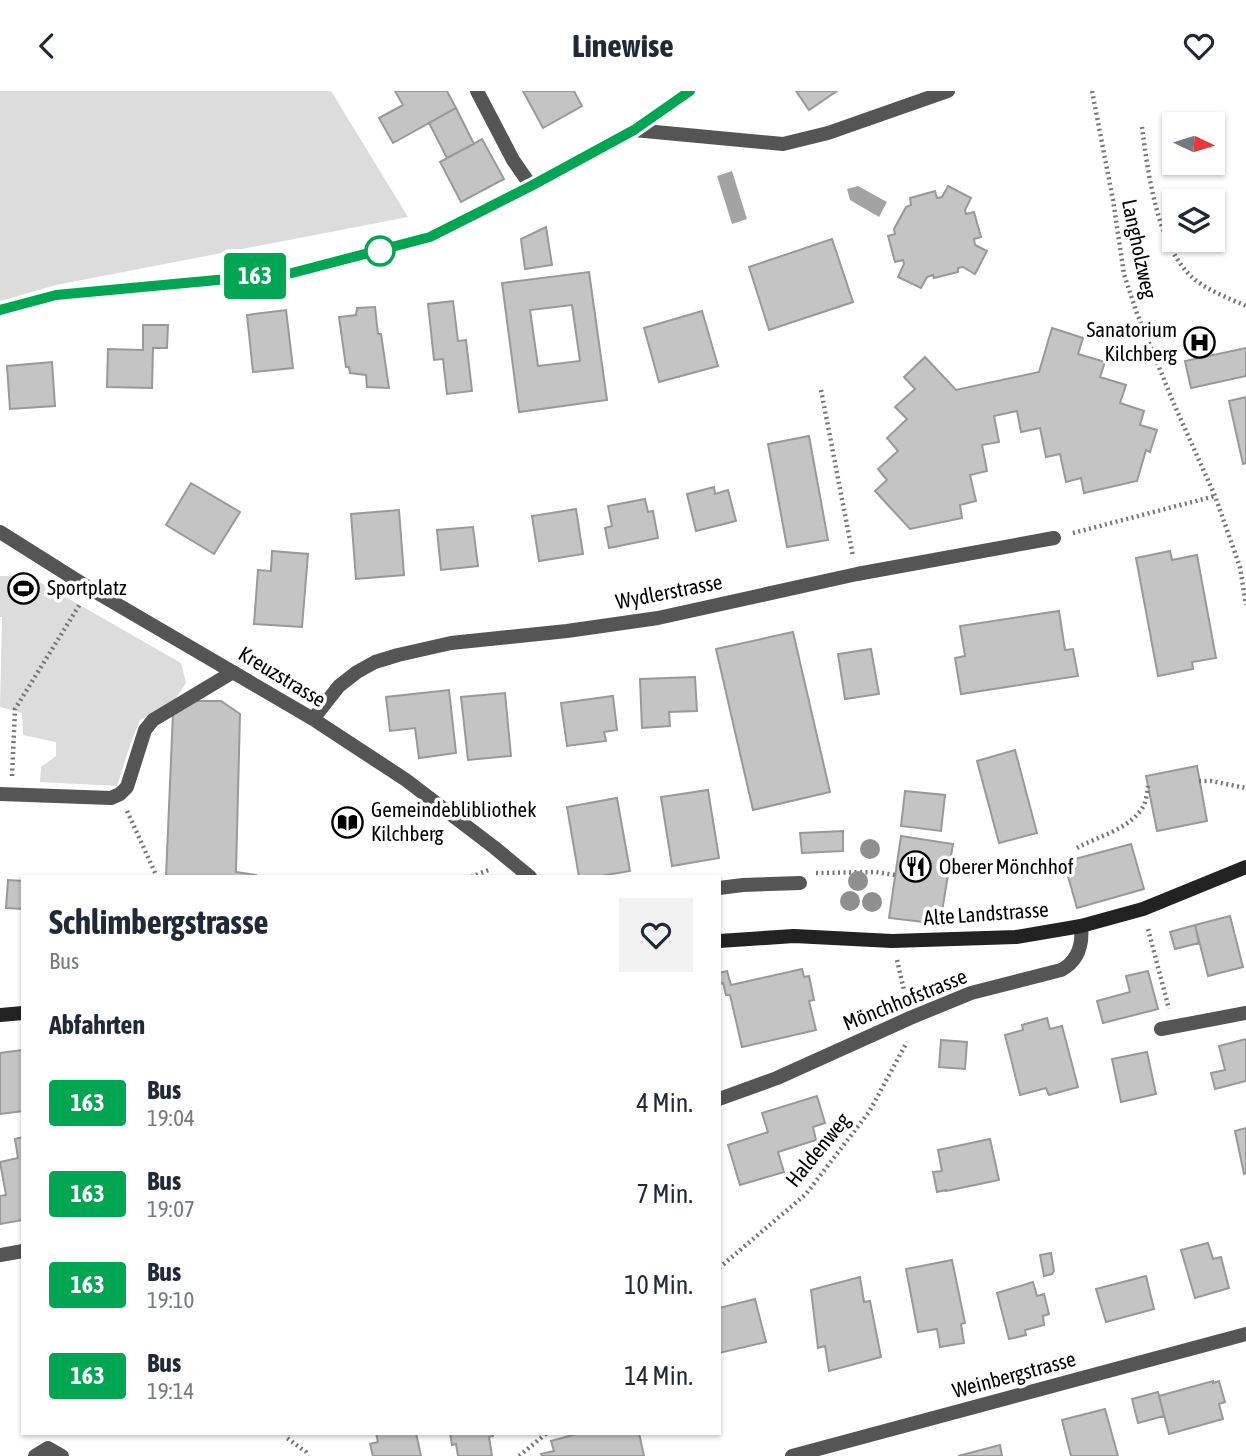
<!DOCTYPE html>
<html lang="de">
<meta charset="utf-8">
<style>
:root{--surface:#fff;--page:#f2f2f3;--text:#1f2937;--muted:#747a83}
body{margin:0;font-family:"Asap Condensed",sans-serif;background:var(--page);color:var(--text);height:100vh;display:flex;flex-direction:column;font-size:26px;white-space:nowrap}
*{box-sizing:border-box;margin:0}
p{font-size:23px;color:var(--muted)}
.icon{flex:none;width:38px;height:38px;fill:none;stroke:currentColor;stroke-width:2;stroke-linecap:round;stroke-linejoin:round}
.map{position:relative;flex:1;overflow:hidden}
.details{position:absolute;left:21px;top:784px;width:700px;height:560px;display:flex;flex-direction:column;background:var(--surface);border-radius:0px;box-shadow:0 2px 5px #0004}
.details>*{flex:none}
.badge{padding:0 14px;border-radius:5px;font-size:24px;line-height:46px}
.needle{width:46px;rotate:94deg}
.buttons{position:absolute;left:1162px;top:21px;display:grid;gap:14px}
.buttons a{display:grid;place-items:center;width:63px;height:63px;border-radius:0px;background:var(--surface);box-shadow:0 2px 5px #0004;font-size:35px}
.map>.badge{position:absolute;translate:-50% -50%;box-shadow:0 0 0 4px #fff}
h2{padding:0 28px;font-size:26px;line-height:63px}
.round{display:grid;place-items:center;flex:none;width:74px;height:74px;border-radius:0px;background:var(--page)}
.headline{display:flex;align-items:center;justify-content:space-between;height:119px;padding:0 28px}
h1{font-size:33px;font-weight:700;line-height:52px}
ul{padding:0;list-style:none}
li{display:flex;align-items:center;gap:21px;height:91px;padding:0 28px}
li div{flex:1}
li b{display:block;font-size:26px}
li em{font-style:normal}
li .badge{min-width:77px;font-weight:700;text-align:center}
header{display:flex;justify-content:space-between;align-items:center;height:91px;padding:0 28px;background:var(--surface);font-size:32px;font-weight:700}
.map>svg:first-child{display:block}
.green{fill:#dcdcdc}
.water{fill:#a3a3a3}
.building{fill:#c4c4c4;stroke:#999;stroke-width:2;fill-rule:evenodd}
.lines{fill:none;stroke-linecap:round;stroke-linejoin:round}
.path{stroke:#777;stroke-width:4.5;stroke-dasharray:2 3.5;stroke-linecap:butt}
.lane{stroke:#555;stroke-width:14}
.street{stroke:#555;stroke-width:14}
.secondary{stroke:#222;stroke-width:14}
.tree{fill:#8f8f8f}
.line-casing{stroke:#fff;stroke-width:16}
.line{stroke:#00a651;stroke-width:10}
.stop-dot{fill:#fff;stroke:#00a651;stroke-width:3.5}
.labels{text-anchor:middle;stroke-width:7;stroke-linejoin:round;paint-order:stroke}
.street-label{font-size:21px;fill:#000;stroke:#fff}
.poi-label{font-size:21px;fill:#000;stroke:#fff;text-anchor:start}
</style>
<header><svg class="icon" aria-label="back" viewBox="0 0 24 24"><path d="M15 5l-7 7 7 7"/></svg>Linewise<svg class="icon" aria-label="heart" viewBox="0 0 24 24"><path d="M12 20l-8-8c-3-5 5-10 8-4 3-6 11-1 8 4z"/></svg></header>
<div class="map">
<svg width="1246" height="1365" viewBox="0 0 1246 1365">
<rect width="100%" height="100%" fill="#fff"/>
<!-- green -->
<path class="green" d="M0 0H331L408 126 56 194 0 210Z
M0 485H29L181 572 186 592 172 613 140 629 130 654 117 695 40 691 41 676 56 665V651L23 644 22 622 0 616 2 526H0Z"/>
<!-- water -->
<path class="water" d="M732 80 747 128 732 133 717 85Z
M858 95 887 111 879 126 850 109 847 98Z"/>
<!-- building -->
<path class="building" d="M395 0H447L456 17 393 52 379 27 403 14Z
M523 0H574L582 15 543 37Z
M796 0H837L809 19Z
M456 17 474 53 447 67 429 32Z
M482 48 504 88 461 111 440 71Z
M948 95 971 107 965 119 966 123 974 121 981 146 974 148 975 154 987 160 975 183 963 176 958 177V181L934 187 933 184 927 186 921 197 898 186 904 173 903 169 895 171 888 145 895 143 894 138 906 116 911 114 910 107 935 100 937 107 942 106Z
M546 136 552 174 525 178 521 148Z
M832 148 853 211 769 239 749 176Z
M589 181 607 309 519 321 502 192ZM572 214 580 270 538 275 530 219Z
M453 210 458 250 466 249 472 300 447 303 443 268 434 269 428 213Z
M375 216 378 243H381L389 297 367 296 366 284 350 282 349 276H346L339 226 356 224 357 217Z
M286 219 293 277 253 281 247 224Z
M702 220 718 275 659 291 644 237Z
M143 234H168L167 257H153L152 297 107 296 108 258 143 259Z
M1052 237 1083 247 1078 263 1105 271 1100 286 1126 294 1120 312 1144 320 1140 334 1157 339 1150 361 1146 359 1137 390 1084 402 1081 387 1066 391 1060 363 1046 366 1040 337 1021 341 1017 320 994 325 999 351 982 354 987 380 970 384 976 410 960 414 962 427 910 438 875 400 887 389 878 378 898 360 887 347 907 328 895 316 915 298 904 286 925 266 956 299 1039 281Z
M1246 257V285L1191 297 1185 270Z
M52 271 55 315 10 318 7 275Z
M1246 306V372L1243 373 1229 310Z
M809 345 828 449 787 456 768 353Z
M191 392 240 421 214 463 166 434Z
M714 396 715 403 728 399 736 430 696 440 687 403Z
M645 408 648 421 653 420 658 447 609 457 605 437 612 435 608 415Z
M576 418 583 463 539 470 532 425Z
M399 419 404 484 356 488 351 423Z
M473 436 478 475 441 479 437 439Z
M272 460 308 463 302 536 254 533 258 479 271 480Z
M1170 460 1172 469 1197 464 1216 567 1192 571 1193 578 1158 585 1136 467Z
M1059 520 1065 559 1073 558 1078 585 961 603 955 567 965 565 960 535Z
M793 541 830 701 753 719 716 558Z
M871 558 879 603 845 608 838 563Z
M695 586 697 620 669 621 670 635 642 637 640 588Z
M449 599 456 662 419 667 415 637 390 640 386 606Z
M505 602 511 665 468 669 461 606Z
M613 605 617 639 604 641 606 650 567 655 561 612Z
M194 610H221L240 623 236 781 256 784V786H166L173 622Z
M1015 659 1037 742 999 752 977 670Z
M1197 675 1207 730 1157 740 1146 685Z
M708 699 719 767 672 775 661 706Z
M905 700 945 704 941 740 901 735Z
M617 707 630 780 594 786H579L567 716Z
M843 740V760L802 762 800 742Z
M901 745 953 753 940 833 889 827Z
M1131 753 1144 798 1077 817 1064 771Z
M8 789 23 790V818L6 817Z
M1230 825 1243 876 1208 885 1195 834Z
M1195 834 1199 852 1175 858 1170 841Z
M802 878 804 886 809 885 814 909 809 910 816 939 742 956 730 904H726L723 892 719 893V882L727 880 731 894Z
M1148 880 1158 918 1103 932 1097 910 1130 901 1126 885Z
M1047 927 1050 938 1062 935 1078 996 1049 1004 1046 997 1020 1004 1005 944 1023 939 1022 934Z
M1246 948V990L1215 998 1211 982 1225 979 1219 955Z
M941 949 967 951 965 978 939 976Z
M23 959V1020L0 1023V962Z
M1147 961 1156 1003 1121 1011 1112 968Z
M817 1005 825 1032 813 1036 816 1049 778 1061 784 1081 740 1094 728 1054 768 1041 762 1022Z
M1246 1037V1082L1244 1083 1235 1040Z
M23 1046V1129L0 1133V1105L6 1104 0 1071 18 1067 15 1048Z
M990 1048 999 1089 946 1100V1099L937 1101 933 1081 942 1080 938 1059Z
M1208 1152 1213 1168 1221 1166 1229 1197 1195 1207 1181 1159Z
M1051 1162 1054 1180 1052 1183 1044 1185 1040 1164Z
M952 1169 965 1232 961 1233 964 1252 940 1256 937 1238 918 1241 906 1178Z
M1146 1185 1154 1218 1106 1231 1096 1198Z
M860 1186 864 1211 870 1210 881 1266 829 1280 825 1255 818 1257 811 1199Z
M1033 1191 1037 1205 1044 1203 1049 1223 1043 1225 1044 1234 1025 1239 1026 1244 1009 1248 997 1202Z
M755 1208 766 1251 719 1262V1217Z
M1213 1290V1292L1219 1290 1225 1311 1219 1313 1223 1328 1169 1343 1159 1305Z
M1158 1301 1164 1325 1138 1332 1132 1308Z
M1105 1318 1118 1365H1071L1062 1329Z
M376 1342H416L421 1365H373L370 1353 378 1351Z
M450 1342H493V1345L489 1346 492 1365H458L456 1353 452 1354Z
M580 1342H639L644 1365H542L541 1363 554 1360 551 1350Z
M1000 1354 1002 1365H958Z"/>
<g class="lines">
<!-- path -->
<path class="path" d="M1092 0 1113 109 1124 183 1136 220 1174 313 1215 405 1240 476 1246 514
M1142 36C1148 82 1157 155 1193 187 1208 200 1229 207 1246 215
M821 299 853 465
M1073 442 1215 405
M12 685 15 618 80 513
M1199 690H1211L1246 697
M127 720 157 786
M1077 757C1098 745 1129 739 1143 716 1146 711 1147 702 1148 695
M816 782 876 781 895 784
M471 786 491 778
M1148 838 1169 918
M897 869 906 908
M719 1177 806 1103 869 1021 907 951
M288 1342 287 1347 306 1361 308 1365
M519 1365 547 1342"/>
<!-- lane -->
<path class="lane" d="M0 703 111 707 120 703 127 696 145 639 153 629 233 581
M719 797 743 794 800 792
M1161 938 1246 922
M35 1365 48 1357 62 1365"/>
<!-- street -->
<path class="street" d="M477 0 513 69 531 95
M634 39 783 53 828 42 948 0
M0 219 56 204 292 182 431 146 531 95 634 39 690 0
M0 441 89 497 313 628 406 689 495 757 530 786
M313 628 339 595 357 581 375 571 398 564 451 552 567 540 658 527 857 483 1054 447
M719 1008 777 987 910 927 971 902 1061 879C1078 870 1083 854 1081 835
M0 1164 23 1160
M792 1365 1246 1243"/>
<!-- secondary -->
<path class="secondary" d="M719 850 794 845 892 850 1016 846 1081 835 1143 818 1246 776
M0 924 23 922"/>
</g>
<!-- trees -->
<g class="tree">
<circle cx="870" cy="758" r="10"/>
<circle cx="858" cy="790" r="10"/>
<circle cx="850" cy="810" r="10"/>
<circle cx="872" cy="811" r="10"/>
</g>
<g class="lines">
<defs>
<path id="line" d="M0 219 56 204 292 182 430 146 531 95 634 39 690 0"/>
</defs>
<!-- line casing -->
<use href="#line" class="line-casing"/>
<!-- line -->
<use href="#line" class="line"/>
</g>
<!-- icons -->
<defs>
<symbol id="hospital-ring" viewBox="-11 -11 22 22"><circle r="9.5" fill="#fff" stroke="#000" stroke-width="1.5"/><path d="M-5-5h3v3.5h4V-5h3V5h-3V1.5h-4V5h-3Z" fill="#000"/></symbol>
<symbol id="stadium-ring" viewBox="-11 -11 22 22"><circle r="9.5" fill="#fff" stroke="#000" stroke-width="1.5"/><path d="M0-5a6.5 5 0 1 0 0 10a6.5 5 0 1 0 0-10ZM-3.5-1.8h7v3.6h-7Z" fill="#000"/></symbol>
<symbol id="library-ring" viewBox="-11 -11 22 22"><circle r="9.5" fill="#fff" stroke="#000" stroke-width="1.5"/><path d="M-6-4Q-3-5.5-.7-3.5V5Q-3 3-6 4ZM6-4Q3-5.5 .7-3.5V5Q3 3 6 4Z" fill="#000"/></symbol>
<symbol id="restaurant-ring" viewBox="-11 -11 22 22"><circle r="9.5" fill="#fff" stroke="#000" stroke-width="1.5"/><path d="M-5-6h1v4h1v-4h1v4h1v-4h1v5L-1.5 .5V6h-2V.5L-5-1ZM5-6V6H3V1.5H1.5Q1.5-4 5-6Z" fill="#000"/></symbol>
</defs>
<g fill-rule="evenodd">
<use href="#hospital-ring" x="1182" y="234" width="35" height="35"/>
<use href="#stadium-ring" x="6" y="480" width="35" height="35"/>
<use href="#library-ring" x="330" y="714" width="35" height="35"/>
<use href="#restaurant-ring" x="898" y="758" width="35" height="35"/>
</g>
<!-- markers -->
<circle class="stop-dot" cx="380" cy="160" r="14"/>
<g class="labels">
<!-- street labels -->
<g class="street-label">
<text transform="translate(1139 158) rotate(78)" y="7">Langholzweg</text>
<text transform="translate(669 501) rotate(-11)" y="7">Wydlerstrasse</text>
<text transform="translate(282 586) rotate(31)" y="7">Kreuzstrasse</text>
<text transform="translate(986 823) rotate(-4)" y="7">Alte Landstrasse</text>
<text transform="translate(905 909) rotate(-22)" y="7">Mönchhofstrasse</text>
<text transform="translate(818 1059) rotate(-51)" y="7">Haldenweg</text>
<text transform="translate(1014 1284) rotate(-15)" y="7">Weinbergstrasse</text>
</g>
<!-- poi labels -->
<g class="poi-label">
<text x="1177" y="246" text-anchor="end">Sanatorium<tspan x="1177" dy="24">Kilchberg</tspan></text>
<text x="47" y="504">Sportplatz</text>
<text x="371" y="726">Gemeindeblibliothek<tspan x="371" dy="24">Kilchberg</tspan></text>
<text x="939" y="783">Oberer Mönchhof</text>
</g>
</g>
</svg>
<div class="buttons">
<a><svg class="needle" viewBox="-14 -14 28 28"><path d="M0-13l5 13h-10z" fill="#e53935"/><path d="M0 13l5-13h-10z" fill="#747a83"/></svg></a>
<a><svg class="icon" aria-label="layers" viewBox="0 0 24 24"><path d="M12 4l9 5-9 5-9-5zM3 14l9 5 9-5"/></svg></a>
</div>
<b class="badge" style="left:255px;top:185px;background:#00a651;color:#fff">163</b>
<section class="details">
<div class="headline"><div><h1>Schlimbergstrasse</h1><p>Bus</p></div><a class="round"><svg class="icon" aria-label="heart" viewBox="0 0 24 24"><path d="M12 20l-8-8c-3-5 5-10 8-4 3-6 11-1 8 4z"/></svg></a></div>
<h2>Abfahrten</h2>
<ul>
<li><span class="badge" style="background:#00a651;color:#fff">163</span><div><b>Bus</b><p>19:04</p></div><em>4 Min.</em></li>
<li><span class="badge" style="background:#00a651;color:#fff">163</span><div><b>Bus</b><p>19:07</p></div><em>7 Min.</em></li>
<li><span class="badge" style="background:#00a651;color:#fff">163</span><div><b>Bus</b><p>19:10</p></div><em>10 Min.</em></li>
<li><span class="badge" style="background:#00a651;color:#fff">163</span><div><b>Bus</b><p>19:14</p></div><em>14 Min.</em></li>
</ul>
</section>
</div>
